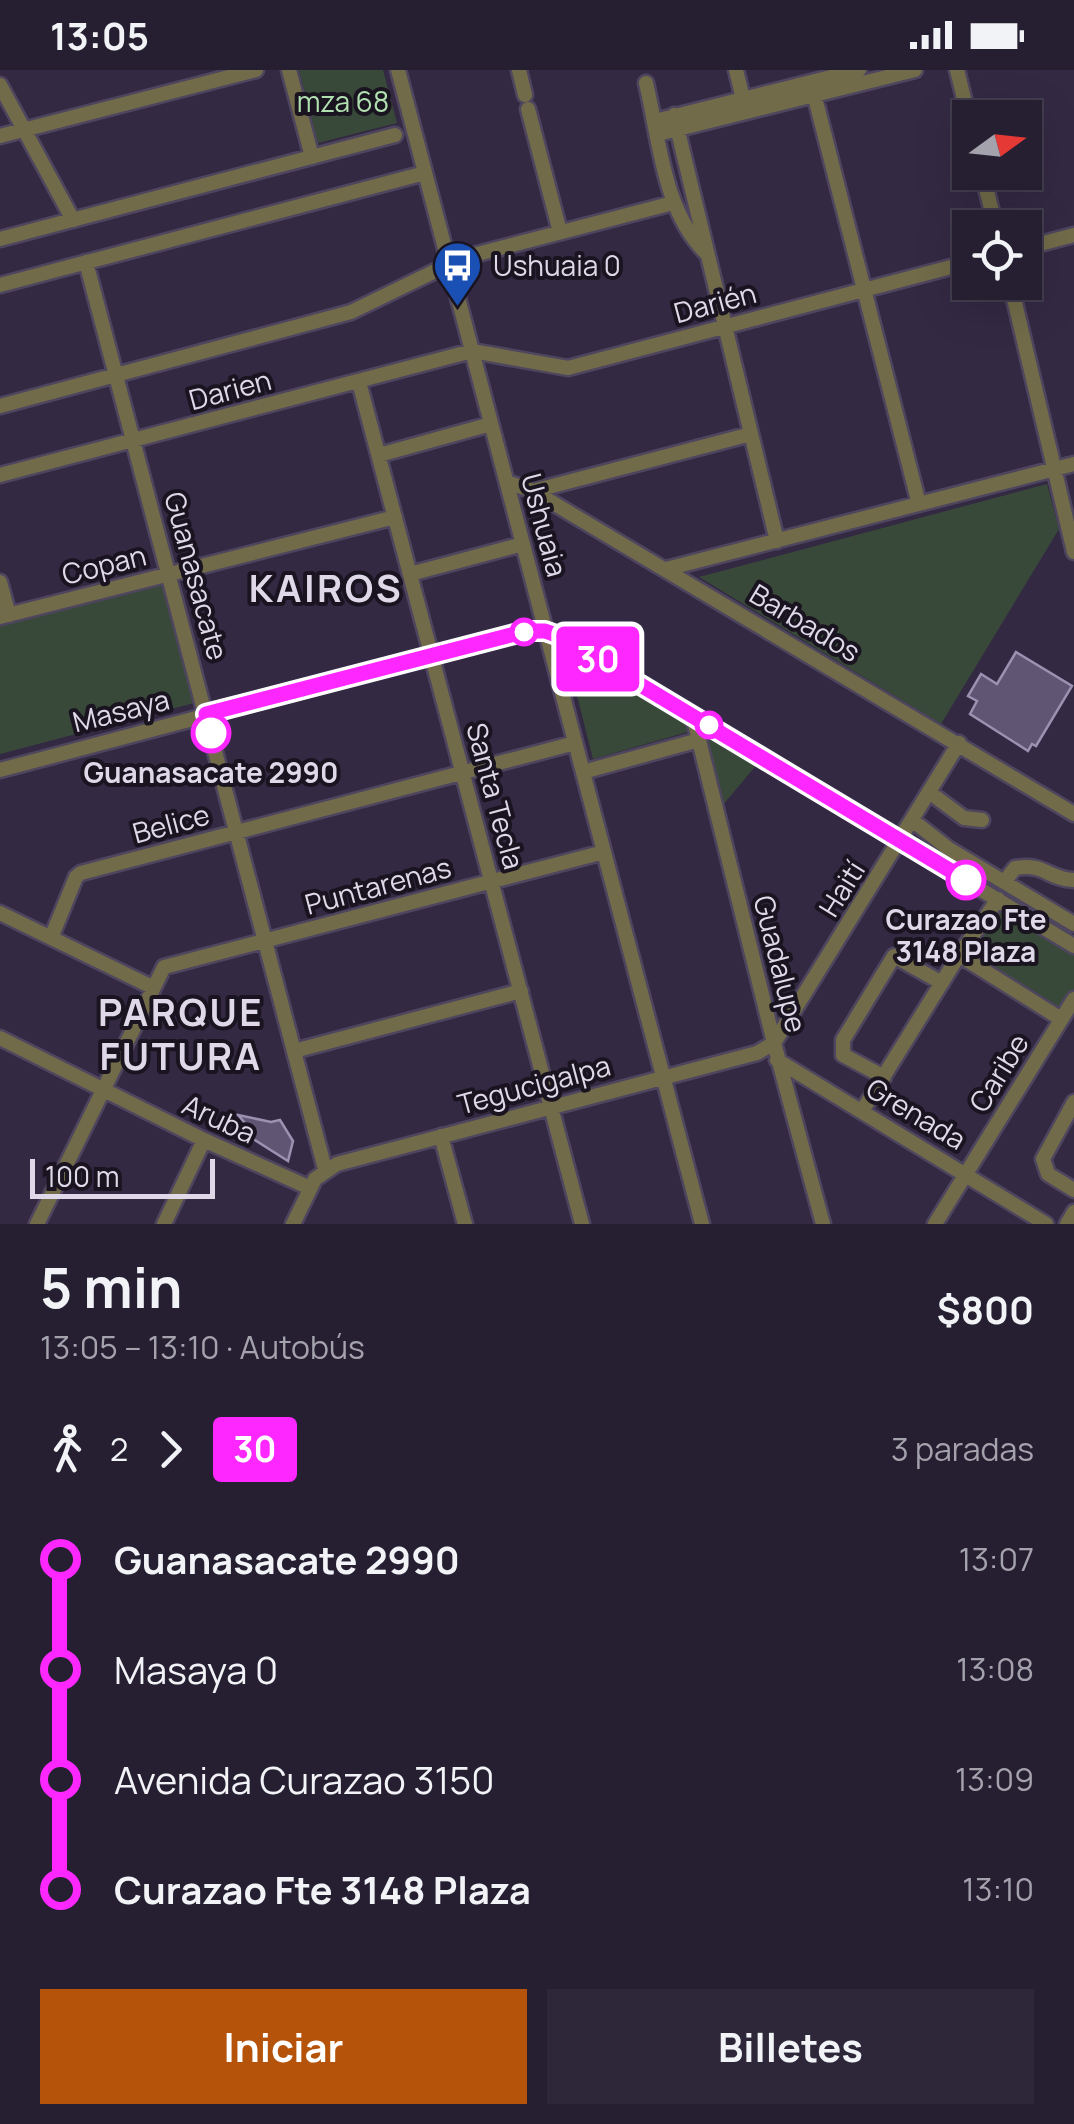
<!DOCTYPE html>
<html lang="es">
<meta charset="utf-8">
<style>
:root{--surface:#261f32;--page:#2e273a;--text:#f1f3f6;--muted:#a4a2ac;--line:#423d4d;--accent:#b45309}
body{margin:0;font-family:Manrope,sans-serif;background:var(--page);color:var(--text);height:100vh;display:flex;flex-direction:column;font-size:38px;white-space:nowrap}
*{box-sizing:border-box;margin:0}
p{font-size:32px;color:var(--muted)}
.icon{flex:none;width:55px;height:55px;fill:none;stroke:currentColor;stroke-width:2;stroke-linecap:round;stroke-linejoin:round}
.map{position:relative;height:1154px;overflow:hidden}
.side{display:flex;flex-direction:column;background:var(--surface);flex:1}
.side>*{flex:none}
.badge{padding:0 20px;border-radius:8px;font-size:35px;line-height:65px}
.needle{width:65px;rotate:75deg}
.controls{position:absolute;left:952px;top:30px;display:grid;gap:20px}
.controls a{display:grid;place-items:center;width:90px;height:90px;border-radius:0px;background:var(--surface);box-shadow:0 10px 40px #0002,0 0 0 2px var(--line);font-size:50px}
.scale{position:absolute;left:30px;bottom:25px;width:185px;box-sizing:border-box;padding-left:10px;border:5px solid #ded8e9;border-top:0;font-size:28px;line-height:35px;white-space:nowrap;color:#ded8e9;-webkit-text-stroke:8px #191420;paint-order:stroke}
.map>.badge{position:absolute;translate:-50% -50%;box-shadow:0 0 0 5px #fff}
.legs{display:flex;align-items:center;gap:15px;height:110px;padding:0 40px;font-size:32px}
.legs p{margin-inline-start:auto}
.head{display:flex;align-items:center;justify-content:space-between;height:170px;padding:0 40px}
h1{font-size:55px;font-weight:700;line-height:75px}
.action{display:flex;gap:20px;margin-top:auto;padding:20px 40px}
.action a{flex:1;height:115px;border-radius:0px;background:var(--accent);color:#fff;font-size:40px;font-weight:700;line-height:115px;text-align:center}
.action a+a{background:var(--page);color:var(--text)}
ul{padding:0 40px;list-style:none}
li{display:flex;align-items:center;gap:35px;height:110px;font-size:38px}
li i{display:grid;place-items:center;width:15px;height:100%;margin:0 12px;background:currentColor}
li i::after{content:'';width:25px;height:25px;margin:-12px;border:8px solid;border-radius:50%;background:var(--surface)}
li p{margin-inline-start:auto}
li:first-child i{background:linear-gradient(#0000 50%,currentColor 0)}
li:last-child i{background:linear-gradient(currentColor 50%,#0000 0)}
.status{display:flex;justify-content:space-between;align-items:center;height:70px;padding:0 50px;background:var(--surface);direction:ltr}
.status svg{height:28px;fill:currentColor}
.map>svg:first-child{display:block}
.green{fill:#394939}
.building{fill:#605572;stroke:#9c91b1;stroke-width:2.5}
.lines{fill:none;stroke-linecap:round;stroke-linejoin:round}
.minor-casing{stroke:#4e455e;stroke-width:19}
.minor{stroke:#716b49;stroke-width:14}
.line-1-casing{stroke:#fff;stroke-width:22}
.line-1{stroke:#fe27ff;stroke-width:15}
.stop-1-dot{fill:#fff;stroke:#fe27ff;stroke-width:5}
.labels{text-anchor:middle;stroke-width:8;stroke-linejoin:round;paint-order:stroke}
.park-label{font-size:28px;fill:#b0dfb0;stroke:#191420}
.poi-label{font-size:28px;fill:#ded8e9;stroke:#191420;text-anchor:start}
.street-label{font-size:28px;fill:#ded8e9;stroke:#191420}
.stop-label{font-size:28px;font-weight:bold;fill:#ded8e9;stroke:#191420}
.district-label{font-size:38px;font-weight:bold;letter-spacing:2.5px;fill:#ded8e9;stroke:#191420}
</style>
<div class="status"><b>13:05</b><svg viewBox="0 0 49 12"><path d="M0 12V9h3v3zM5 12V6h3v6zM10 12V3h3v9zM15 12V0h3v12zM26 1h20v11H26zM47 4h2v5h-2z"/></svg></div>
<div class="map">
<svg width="1074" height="1154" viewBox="0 0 1074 1154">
<rect width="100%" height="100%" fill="#332943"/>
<!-- green -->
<path class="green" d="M299 0H383L397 53 318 73Z
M1047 414 1059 459 941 654 699 507Z
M164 513 194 633 0 684V555Z
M563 570 688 650 691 661 593 689Z
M700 657 759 692 722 736Z
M997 833 1074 880V926L1062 946 964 885Z"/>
<!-- building -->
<path class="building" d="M1016 582 1072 616 1036 676 1032 674 1028 681 970 644 977 631 968 626 981 604 997 614Z
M238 1045 271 1052 280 1050 293 1071 288 1091 242 1062 245 1053Z"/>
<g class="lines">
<defs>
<path id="minor" d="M289 0 312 87
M398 0 702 1154
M519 0 525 25
M736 0 743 29
M957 0 970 53
M811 12 919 434
M646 13C660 72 663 142 708 185
M0 15 73 150
M528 39 560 162
M674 45 777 471
M655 51 859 0
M658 64 915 0
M0 66 256 0
M982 102 996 158
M0 169 395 65
M1025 178 1074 165
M86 192 325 1099
M1010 212 1074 482
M0 215 425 103
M359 312 582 1154
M0 336 351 242 462 188 673 133
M379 385 491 354
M0 405 472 281 568 298 970 192
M507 412 533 421 1074 744
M533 421 751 364
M666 499 1074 394
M410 504 523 474
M0 512 9 545
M0 547 395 447
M693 646 774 973 823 1154
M0 700 526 561H545L559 565 1074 876
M583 702 699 670
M929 722 964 748 982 750
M912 750 949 779 1074 854
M1005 811 1015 798C1046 793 1047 809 1074 810
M0 843 152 917
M51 868 76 807 81 803 575 673
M959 885 1061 949
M0 968 204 1070 310 1118
M294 981 521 921
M777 990 1046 1154
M884 1007 843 985V970L894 886 942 913
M1074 1032 1043 1089 1048 1104 1074 1120
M862 1041 959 885 998 829
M441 1066 465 1154
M37 1154 164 897 604 782
M164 1154 204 1070
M293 1154 315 1109 337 1094 757 983 774 973 959 673
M935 1154 1074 929
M1067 1154 1074 1142"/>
</defs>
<!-- minor casing -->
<use href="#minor" class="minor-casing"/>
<!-- minor -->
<use href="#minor" class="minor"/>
</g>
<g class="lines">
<defs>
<path id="line-1" d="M211 663 206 644 526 561H545L559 566 966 810"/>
</defs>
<!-- line-1 casing -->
<use href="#line-1" class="line-1-casing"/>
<!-- line-1 -->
<use href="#line-1" class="line-1"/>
</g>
<!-- icons -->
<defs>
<symbol id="bus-pin" viewBox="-11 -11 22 30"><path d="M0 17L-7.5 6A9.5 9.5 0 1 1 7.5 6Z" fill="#1a4fb4" stroke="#191420"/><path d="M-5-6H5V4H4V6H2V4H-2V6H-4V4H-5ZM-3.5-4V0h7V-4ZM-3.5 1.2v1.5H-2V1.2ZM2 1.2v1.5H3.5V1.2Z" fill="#fff"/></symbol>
</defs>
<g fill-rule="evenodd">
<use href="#bus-pin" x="430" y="168" width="55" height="75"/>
</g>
<!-- markers -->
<g class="stop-1-dot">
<circle cx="524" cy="562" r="12"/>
<circle cx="709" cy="655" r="12"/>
<circle cx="211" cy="663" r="18"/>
<circle cx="966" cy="810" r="18"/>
</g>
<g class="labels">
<!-- park labels -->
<g class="park-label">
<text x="343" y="42">mza 68</text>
</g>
<!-- poi labels -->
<g class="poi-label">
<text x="493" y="206">Ushuaia 0</text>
</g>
<!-- street labels -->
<g class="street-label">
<text transform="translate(715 233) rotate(-15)" y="10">Darién</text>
<text transform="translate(230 320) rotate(-15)" y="10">Darien</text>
<text transform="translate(544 455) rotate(75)" y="10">Ushuaia</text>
<text transform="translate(104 495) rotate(-14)" y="10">Copan</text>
<text transform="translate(196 506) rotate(75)" y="10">Guanasacate</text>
<text transform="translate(805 553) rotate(31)" y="10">Barbados</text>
<text transform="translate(121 641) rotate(-14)" y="10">Masaya</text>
<text transform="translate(495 726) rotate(75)" y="10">Santa Tecla</text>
<text transform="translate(171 754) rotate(-15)" y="10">Belice</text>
<text transform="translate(378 816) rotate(-15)" y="10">Puntarenas</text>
<text transform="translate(842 819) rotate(-58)" y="10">Haití</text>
<text transform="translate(780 894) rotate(76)" y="10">Guadalupe</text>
<text transform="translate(999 1003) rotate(-58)" y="10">Caribe</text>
<text transform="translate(534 1015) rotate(-15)" y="10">Tegucigalpa</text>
<text transform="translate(916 1044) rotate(31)" y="10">Grenada</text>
<text transform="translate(219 1049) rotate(25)" y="10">Aruba</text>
</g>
<!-- stop labels -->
<g class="stop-label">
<text x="211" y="713">Guanasacate 2990</text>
<text x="966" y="860">Curazao Fte<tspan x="966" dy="32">3148 Plaza</tspan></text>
</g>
<!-- district labels -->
<g class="district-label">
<text x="326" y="532">KAIROS</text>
<text x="181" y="956">PARQUE<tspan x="181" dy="44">FUTURA</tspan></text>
</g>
</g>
</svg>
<div class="controls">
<a><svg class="needle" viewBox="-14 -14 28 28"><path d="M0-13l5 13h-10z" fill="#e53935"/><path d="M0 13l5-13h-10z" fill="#a4a2ac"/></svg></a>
<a><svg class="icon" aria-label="locate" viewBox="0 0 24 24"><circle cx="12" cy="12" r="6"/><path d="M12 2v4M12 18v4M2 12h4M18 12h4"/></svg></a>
</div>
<div class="scale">100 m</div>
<b class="badge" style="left:598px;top:589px;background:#fe27ff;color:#fff">30</b>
</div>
<section class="side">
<div class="head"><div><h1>5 min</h1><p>13:05 – 13:10 · Autobús</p></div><b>$800</b></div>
<div class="legs"><svg class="icon" aria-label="walk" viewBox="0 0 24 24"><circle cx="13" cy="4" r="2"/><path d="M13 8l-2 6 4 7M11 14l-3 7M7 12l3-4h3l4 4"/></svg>2<svg class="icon" aria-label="forward" viewBox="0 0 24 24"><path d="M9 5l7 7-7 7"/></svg><b class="badge" style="background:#fe27ff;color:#fff">30</b><p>3 paradas</p></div>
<ul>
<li><i style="color:#fe27ff"></i><b>Guanasacate 2990</b><p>13:07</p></li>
<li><i style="color:#fe27ff"></i><span>Masaya 0</span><p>13:08</p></li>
<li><i style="color:#fe27ff"></i><span>Avenida Curazao 3150</span><p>13:09</p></li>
<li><i style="color:#fe27ff"></i><b>Curazao Fte 3148 Plaza</b><p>13:10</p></li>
</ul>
<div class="action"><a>Iniciar</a><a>Billetes</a></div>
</section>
